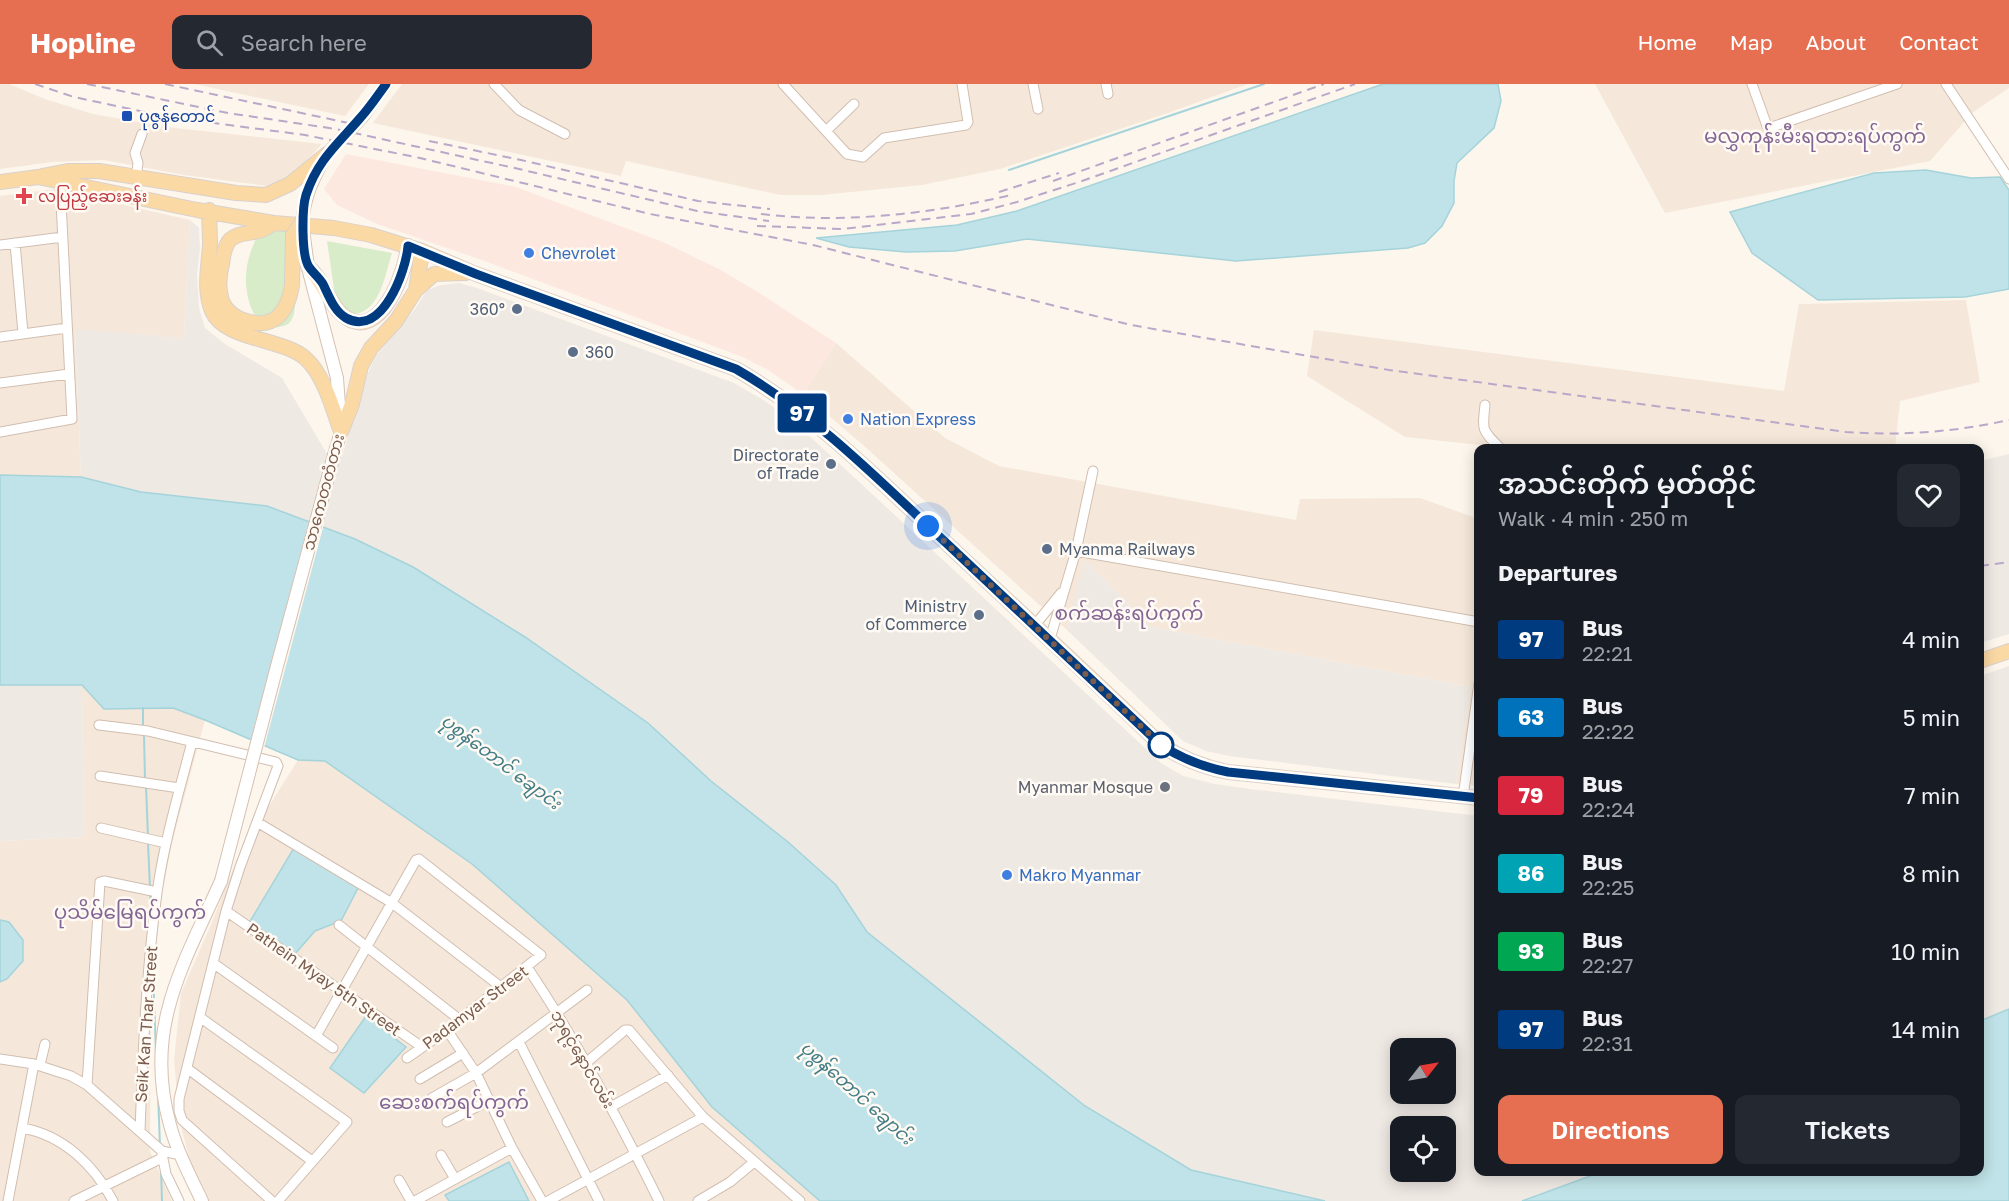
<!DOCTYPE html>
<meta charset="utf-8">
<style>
:root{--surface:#171b24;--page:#242831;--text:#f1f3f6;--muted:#9ea1a6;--accent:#e76f51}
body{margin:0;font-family:"Golos Text","Noto Sans Myanmar",sans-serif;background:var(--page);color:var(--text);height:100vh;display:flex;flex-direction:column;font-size:22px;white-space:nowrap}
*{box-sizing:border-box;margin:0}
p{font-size:20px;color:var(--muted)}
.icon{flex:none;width:33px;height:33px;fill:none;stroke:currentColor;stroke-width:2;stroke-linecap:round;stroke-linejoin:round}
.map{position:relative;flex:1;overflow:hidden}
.panel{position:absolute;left:1474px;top:360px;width:510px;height:732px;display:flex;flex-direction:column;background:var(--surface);border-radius:12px;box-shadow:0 3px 15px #0003}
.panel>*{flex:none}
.badge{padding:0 12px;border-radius:4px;font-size:21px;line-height:39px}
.needle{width:39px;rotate:59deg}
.controls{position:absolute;left:1390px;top:954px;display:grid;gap:12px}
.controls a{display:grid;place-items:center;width:66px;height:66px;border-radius:12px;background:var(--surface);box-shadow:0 3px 15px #0003;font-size:30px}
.you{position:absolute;width:30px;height:30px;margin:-15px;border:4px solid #fff;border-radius:50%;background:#1a73e8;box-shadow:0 0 0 9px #1a73e833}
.map>.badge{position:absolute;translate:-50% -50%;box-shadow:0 0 0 3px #fff}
h2{padding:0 24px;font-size:22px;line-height:54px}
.round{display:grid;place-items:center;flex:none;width:63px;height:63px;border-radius:12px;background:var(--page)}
.summary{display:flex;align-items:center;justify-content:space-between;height:102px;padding:0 24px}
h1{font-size:28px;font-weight:600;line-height:45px}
.primary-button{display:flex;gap:12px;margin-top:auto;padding:12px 24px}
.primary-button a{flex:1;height:69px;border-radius:12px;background:var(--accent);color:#fff;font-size:24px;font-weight:600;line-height:69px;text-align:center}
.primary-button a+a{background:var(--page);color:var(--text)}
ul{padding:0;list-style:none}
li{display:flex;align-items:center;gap:18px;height:78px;padding:0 24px}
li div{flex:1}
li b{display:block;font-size:22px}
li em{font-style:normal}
li .badge{min-width:66px;font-weight:700;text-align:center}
header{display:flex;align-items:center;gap:36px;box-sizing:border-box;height:84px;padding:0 30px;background:var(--accent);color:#fff}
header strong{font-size:28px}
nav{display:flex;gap:33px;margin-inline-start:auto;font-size:21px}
.search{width:420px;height:54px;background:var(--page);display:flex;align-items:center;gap:15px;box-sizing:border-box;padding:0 21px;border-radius:12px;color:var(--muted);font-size:22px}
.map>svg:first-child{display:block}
.residential{fill:#f5e8da}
.commercial{fill:#fde8e0}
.industrial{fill:#efe9e4;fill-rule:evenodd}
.green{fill:#d8ecc9}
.water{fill:#bfe3e8;stroke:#a5d3da;stroke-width:1.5}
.pier{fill:#fdf6ec}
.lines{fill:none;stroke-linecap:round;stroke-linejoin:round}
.stream{stroke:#a5d3da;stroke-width:2}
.minor-casing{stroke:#d1beb0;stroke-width:11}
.secondary-casing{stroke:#d6c0b0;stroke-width:14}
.primary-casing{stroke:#dad1cd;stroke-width:16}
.minor{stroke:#fff;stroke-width:9}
.secondary{stroke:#fff;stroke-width:12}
.primary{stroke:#fbd9a5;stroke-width:14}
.rail{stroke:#b9a8c9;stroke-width:2;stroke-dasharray:9 6;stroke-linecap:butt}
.secondary-bridge-casing{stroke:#d6c0b0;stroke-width:14;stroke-linecap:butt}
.primary-bridge-casing{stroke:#dad1cd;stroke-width:16;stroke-linecap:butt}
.secondary-bridge{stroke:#fff;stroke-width:12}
.primary-bridge{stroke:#fbd9a5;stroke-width:14}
.line-casing{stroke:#fff;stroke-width:14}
.line{stroke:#003b80;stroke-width:9}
.walk{stroke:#7a5c4d;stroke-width:6;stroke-dasharray:0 10.8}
.transit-dot{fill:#1a4fb4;stroke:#fffaf3;stroke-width:2}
.health-dot{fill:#e0444e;stroke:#fffaf3;stroke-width:2}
.shop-dot{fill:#3f7fe0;stroke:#fffaf3;stroke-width:2}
.service-dot{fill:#5c6f8a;stroke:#fffaf3;stroke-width:2}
.stop-dot{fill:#fff;stroke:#003b80;stroke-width:3}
.worship-dot{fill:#6b7280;stroke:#fffaf3;stroke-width:2}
.labels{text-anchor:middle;stroke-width:5;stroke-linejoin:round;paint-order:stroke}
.transit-label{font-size:16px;fill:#164399;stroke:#fffaf3;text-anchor:start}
.health-label{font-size:16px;fill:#be3a42;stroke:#fffaf3;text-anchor:start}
.shop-label{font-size:16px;fill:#366cbe;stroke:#fffaf3;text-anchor:start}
.service-label{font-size:16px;fill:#4e5e75;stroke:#fffaf3;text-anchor:end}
.street-label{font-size:16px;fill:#7a5c4d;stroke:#fffaf3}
.worship-label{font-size:16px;fill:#5b616d;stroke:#fffaf3;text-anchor:end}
.water-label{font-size:18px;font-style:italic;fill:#437c86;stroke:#fffaf3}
.quarter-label{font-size:20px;fill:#846695;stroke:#fffaf3}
</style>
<header>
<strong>Hopline</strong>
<div class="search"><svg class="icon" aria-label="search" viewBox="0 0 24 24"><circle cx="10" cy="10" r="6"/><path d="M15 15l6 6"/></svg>Search here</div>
<nav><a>Home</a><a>Map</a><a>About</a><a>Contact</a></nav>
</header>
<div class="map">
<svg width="2009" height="1117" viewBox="0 0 2009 1117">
<rect width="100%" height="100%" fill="#fdf6ec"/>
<!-- residential -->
<path class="residential" d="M0 0H9L45 15 93 30 166 43 322 60 290 95 267 102 184 91 104 76 52 78 0 85Z
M194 0H369L345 32Z
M402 0H1248L1168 29 1000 85 922 101 821 111H780L626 77 621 92 373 39Z
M1595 0H2009V4L1972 29 1930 77 1665 129Z
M55 105 190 136 184 254 75 246 81 393 0 391V112Z
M1966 216 1980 298 1900 317 1895 364H1508L1405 353 1307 292 1314 246 1784 307 1799 220Z
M836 259 945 354 999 382 1296 436 1300 415 1420 414 1479 435V702L1456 700 1471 603 1151 543 1086 477 1067 546 862 360 803 310Z
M82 601 104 625 173 624 205 636 172 759 162 810 151 904 150 1067 172 1117H0V757L84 753Z
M298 676 325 677 472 780 627 916 712 1023 820 1117H207L194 1092 179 1035 174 976 181 909 210 843 239 770Z"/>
<!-- commercial -->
<path class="commercial" d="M346 70 516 103 663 158 719 185 761 210 836 259 803 310 768 286 743 273 482 176 377 140 337 121 324 105Z"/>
<!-- industrial -->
<path class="industrial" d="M190 136 199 144 200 164 197 190 199 224 205 244 225 260 282 294 327 370 342 373 364 297 376 272 415 225 427 206 441 201 459 199 477 204 734 299 765 317 792 336 842 382 1161 679 1183 692 1215 700 1250 705 1479 732V1088H1601L1522 1117H1325L1191 1086 1085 1022 867 848 836 801 788 758 711 697 413 483 355 455 267 422 141 408 81 393 75 245 184 254ZM1401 964H1446V1010H1401ZM1401 1042H1446V1088H1401Z
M2009 370V550L1980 559V377Z
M1085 476 1151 543 1471 603 1456 700 1229 672 1206 667 1183 657 1067 546Z
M2009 582V925L1980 937V592Z
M0 601H82L84 753 0 757Z"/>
<!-- green -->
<path class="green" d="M263 143 302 147 294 230C291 239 288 242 278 243 252 246 245 211 246 191 247 174 254 156 263 143Z
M327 157 392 169C384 194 379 235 345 230L336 218Z"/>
<!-- water -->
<path class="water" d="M1383 0H1498L1501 17 1494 44 1457 79 1454 97V119L1442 142 1425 159 1408 164 1236 177 1027 155 955 167 906 168 849 163 816 154 957 141 1017 127Z
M1926 86 1971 94 2000 93 2009 106V205L1965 213 1818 216 1752 169 1730 128 1874 89Z
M0 391 81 393 141 408 267 422 355 455 413 483 525 553 648 639 711 697 788 758 836 801 867 848 1085 1022 1191 1086 1325 1117H820L712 1023 627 916 472 780 325 677 298 676 205 636 173 624 104 625 82 601H0Z
M295 762 359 802 341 837 315 847 295 870 249 839Z
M0 836 9 838 23 856V877L7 895 0 898Z
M2009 925V1117H1522L1601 1088H1980V937Z
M366 932 406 963 364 1009 330 984Z
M509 1078 529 1117H449L445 1111Z"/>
<!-- pier -->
<path class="pier" d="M310 434 324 440 264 664 250 658Z"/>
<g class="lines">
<!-- stream -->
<path class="stream" d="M1009 86 1264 0
M143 624V645
M144 651 145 696
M146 702 148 753
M148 759 150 804
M150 809 151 828
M153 887 156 969
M158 1010 160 1062
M161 1085 162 1117"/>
<defs>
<path id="minor" d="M494 0 519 26 565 50
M783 0 847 70 863 73 884 54 966 41 968 38 962 0
M1033 0 1038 25
M1106 0 1108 10
M1752 0 1767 42 1769 44 1897 0
M1946 0 2009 95
M826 47 854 20
M136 94 138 79 135 69 142 50
M15 159 23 249
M0 161 63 153
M0 253 67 244
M0 299 69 290
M1485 321C1482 347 1482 346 1500 364
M0 348 72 335 60 98
M1076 467 1479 538
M1035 541 1061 509
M1050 555 1076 467 1093 387
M99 641 148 647 276 678 278 682 240 783 226 827 179 1015V1027L182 1036 272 1117
M100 692 179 704
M1463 713 1479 599
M257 738 392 819 501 903
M101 744 166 759
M226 827 422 963
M339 841 460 936
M213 879 333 964
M527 883C577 957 619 1036 659 1117
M201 934 347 1038 278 1117
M447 946 476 989 512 1064 542 1117
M316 952 416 776 419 775 541 871 447 946 407 974
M519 958 599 1117
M0 975 34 980 71 992 87 1001 162 1067 181 1071
M587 978 625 946H629L703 1033 800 1117
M40 981 45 960
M188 985 312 1077
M420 995 463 969
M87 1001 100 798 104 797 157 808
M432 1014 476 989 587 906
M611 1023 668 991
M447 1038 490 1016
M22 1044C63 1051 94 1081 113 1117
M140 1047C143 967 146 888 157 809 164 758 179 708 192 658
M162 1070 166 1090 179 1117
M441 1071 455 1095
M399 1096 411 1117
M8 1117 34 980
M74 1117 162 1074
M415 1117 512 1064
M548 1117 703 1033
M698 1117 730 1098 754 1078"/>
<path id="secondary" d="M363 32 386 0
M302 138C305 112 312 96 325 73
M308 184 337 294 341 348 334 371
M202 1117C190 1092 177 1067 170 1041 143 945 183 881 221 797"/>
<path id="primary" d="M42 92 68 87H99L236 109 266 111 290 100 327 70
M0 98 38 93 197 126 274 139 334 144 371 151 422 167 476 190 736 285C814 330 877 394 942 455 1015 524 1089 591 1161 661 1182 675 1203 683 1228 688L1479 714
M209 126C209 137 210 148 210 159 209 183 203 204 212 227 224 256 282 254 305 274 323 289 333 325 341 348
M274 139C269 142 264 146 258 147 249 150 240 148 231 155 225 160 223 172 222 180 219 192 218 205 222 217 226 227 236 234 246 237 275 246 288 227 292 201
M308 183C325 197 327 219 344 232 380 260 406 187 408 162
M416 206 422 167
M341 348 352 320 361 282 371 264 396 237 416 206 434 190 466 189
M1980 577 2009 567"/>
</defs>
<!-- minor casing -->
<use href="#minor" class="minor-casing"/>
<!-- secondary casing -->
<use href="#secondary" class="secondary-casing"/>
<!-- primary casing -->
<use href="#primary" class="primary-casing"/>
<!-- minor -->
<use href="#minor" class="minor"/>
<!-- secondary -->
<use href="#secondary" class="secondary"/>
<!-- primary -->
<use href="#primary" class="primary"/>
<!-- rail -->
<path class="rail" d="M35 0 74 13 168 33 305 51 420 74 650 130 813 161 1131 241 1389 286 1846 348C1901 352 1955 348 2009 336
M87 0 228 29 336 45 519 85 697 127 769 137
M165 0 353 40
M429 57 521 76 698 117 770 125
M1053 97 1324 0
M999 108 1059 89
M761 130C844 140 930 130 1011 111
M757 142 842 145 971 130 1017 118 1082 97 1355 0
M1980 482 2009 478"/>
<defs>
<path id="secondary-bridge" d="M327 70 363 32
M302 138 308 183
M221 797 277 582 334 371"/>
<path id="primary-bridge" d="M292 201 293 151 302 138"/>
</defs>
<!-- secondary-bridge casing -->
<use href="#secondary-bridge" class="secondary-bridge-casing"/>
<!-- primary-bridge casing -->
<use href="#primary-bridge" class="primary-bridge-casing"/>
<!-- secondary-bridge -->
<use href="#secondary-bridge" class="secondary-bridge"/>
<!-- primary-bridge -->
<use href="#primary-bridge" class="primary-bridge"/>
</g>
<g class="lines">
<defs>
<path id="line" d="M386 0C378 11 370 23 361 33 338 60 318 75 306 111 302 124 301 171 309 183 313 189 319 193 323 200 329 212 334 227 346 234 382 254 406 187 408 162L476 190 736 285C814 330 877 394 942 455 1015 524 1088 592 1161 661 1182 675 1203 683 1228 688L1479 714"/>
</defs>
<!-- line casing -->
<use href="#line" class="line-casing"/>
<!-- line -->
<use href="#line" class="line"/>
<!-- walk -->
<path class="walk" d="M928 442 1161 661"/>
</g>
<!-- markers -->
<rect class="transit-dot" x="121" y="26" width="12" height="12" rx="3"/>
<path class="health-dot" d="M21 103h6v6h6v6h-6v6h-6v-6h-6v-6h6z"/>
<g class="shop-dot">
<circle cx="529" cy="169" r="6"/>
<circle cx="848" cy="335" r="6"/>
<circle cx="1007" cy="791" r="6"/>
</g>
<g class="service-dot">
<circle cx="517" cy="225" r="6"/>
<circle cx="573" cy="268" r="6"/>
<circle cx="831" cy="380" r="6"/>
<circle cx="1047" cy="465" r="6"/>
<circle cx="979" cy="531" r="6"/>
</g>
<circle class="stop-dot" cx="1161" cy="661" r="12"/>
<circle class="worship-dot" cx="1165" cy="703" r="6"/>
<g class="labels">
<!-- transit labels -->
<g class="transit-label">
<text x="139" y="38">ပုဇွန်တောင်</text>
</g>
<!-- health labels -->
<g class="health-label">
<text x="38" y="118">လပြည့်ဆေးခန်း</text>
</g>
<!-- shop labels -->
<g class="shop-label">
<text x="541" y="175">Chevrolet</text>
<text x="860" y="341">Nation Express</text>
<text x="1019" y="797">Makro Myanmar</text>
</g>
<!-- service labels -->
<g class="service-label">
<text x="505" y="231">360°</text>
<text x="585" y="274" text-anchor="start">360</text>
<text x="819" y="377">Directorate<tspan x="819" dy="18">of Trade</tspan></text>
<text x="1059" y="471" text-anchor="start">Myanma Railways</text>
<text x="967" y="528">Ministry<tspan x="967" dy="18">of Commerce</tspan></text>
</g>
<!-- street labels -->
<g class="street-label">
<text transform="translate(323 408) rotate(-75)" y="6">သာကေတတံတား</text>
<text transform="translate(324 895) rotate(35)" y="6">Pathein Myay 5th Street</text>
<text transform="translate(475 923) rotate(-37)" y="6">Padamyar Street</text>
<text transform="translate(146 940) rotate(-86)" y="6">Seik Kan Thar Street</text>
<text transform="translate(583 975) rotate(60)" y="6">ဘုရင့်နောင်လမ်း</text>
</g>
<!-- worship labels -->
<g class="worship-label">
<text x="1153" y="709">Myanmar Mosque</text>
</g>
<!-- water labels -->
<g class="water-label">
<text transform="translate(501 678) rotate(37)" y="6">ပုစွန်တောင် ချောင်း</text>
<text transform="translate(857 1009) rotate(42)" y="6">ပုစွန်တောင် ချောင်း</text>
</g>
<!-- quarter labels -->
<g class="quarter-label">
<text x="1815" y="59">မလွှကုန်းမီးရထားရပ်ကွက်</text>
<text x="1129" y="536">စက်ဆန်းရပ်ကွက်</text>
<text x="130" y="835">ပုသိမ်မြေရပ်ကွက်</text>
<text x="454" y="1025">ဆေးစက်ရပ်ကွက်</text>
</g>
</g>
</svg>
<div class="controls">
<a><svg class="needle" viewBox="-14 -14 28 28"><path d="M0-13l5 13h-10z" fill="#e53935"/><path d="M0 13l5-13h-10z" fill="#9ea1a6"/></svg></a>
<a><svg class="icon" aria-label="locate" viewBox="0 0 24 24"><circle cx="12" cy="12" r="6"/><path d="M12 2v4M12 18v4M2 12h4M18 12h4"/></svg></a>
</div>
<div class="you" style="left:928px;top:442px"></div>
<b class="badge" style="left:802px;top:329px;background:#003b80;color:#fff">97</b>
<section class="panel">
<div class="summary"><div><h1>အသင်းတိုက် မှတ်တိုင်</h1><p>Walk · 4 min · 250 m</p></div><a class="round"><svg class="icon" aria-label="heart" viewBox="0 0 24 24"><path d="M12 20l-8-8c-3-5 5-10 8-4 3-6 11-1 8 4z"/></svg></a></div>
<h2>Departures</h2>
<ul>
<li><span class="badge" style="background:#003b80;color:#fff">97</span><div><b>Bus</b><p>22:21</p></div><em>4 min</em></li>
<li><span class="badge" style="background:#0072bc;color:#fff">63</span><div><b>Bus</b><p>22:22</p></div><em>5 min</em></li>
<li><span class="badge" style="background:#d7263d;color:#fff">79</span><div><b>Bus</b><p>22:24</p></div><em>7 min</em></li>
<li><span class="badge" style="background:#00a3b4;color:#fff">86</span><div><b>Bus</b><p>22:25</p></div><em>8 min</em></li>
<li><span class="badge" style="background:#00a651;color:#fff">93</span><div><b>Bus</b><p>22:27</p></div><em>10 min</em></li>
<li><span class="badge" style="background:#003b80;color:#fff">97</span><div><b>Bus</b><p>22:31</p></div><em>14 min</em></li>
</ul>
<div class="primary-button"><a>Directions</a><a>Tickets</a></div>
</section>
</div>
